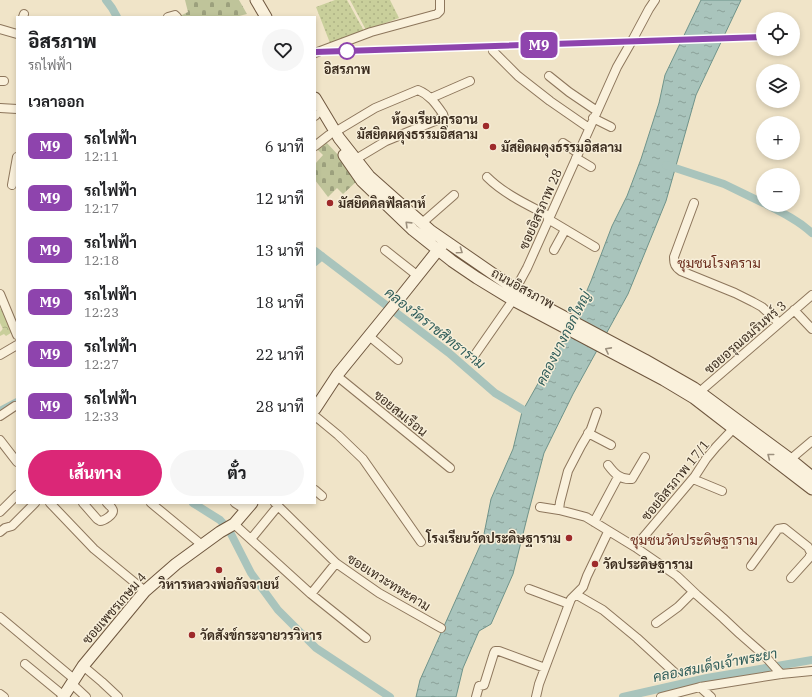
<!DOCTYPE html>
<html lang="th">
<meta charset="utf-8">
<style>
:root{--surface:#fff;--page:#f6f6f6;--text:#202124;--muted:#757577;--accent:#db2777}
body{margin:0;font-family:"IBM Plex Serif",Sarabun,serif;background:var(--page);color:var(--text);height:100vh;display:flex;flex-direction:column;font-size:15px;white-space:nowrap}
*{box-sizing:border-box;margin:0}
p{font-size:13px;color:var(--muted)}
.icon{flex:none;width:22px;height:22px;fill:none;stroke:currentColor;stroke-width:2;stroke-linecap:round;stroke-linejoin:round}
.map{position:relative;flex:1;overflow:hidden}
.side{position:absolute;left:16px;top:16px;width:300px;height:488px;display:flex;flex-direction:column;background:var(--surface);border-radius:0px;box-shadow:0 2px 6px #0003}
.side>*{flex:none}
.badge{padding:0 8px;border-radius:6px;font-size:14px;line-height:26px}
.tools{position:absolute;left:756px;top:12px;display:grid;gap:8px}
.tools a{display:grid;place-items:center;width:44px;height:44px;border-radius:50%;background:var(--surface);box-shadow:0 2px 6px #0003;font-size:20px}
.map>.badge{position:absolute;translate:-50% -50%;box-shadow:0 0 0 2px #fff}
h2{padding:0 12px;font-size:15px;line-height:36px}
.round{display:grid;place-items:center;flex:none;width:42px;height:42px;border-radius:21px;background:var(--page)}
.summary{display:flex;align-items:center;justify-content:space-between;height:68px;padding:0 12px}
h1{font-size:19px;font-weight:800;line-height:30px}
.cta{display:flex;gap:8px;margin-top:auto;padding:8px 12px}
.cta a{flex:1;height:46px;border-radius:24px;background:var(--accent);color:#fff;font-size:16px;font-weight:800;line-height:46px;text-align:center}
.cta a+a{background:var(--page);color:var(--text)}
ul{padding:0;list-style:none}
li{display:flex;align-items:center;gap:12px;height:52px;padding:0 12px}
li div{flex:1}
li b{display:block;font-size:15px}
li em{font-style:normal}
li .badge{min-width:44px;font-weight:700;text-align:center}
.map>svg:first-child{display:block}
.green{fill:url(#green-dots)}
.forest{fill:url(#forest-crowns)}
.cemetery{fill:url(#cemetery-stones)}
.water{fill:url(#water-ripples);stroke:#6f938a}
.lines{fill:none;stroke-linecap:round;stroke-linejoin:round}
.canal{stroke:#a9c4bc;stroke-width:8}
.street-casing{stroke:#8d765c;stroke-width:10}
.secondary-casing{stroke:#6f573f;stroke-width:13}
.street{stroke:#faf1dc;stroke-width:8}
.secondary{stroke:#faf1dc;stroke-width:11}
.oneway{stroke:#9c907e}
.line-casing{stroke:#fff;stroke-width:9}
.line{stroke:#8e44ad;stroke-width:6}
.stop-dot{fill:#fff;stroke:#8e44ad;stroke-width:2}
.poi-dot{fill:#9e2a2b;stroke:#f7eed8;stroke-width:1.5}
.labels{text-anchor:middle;stroke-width:3;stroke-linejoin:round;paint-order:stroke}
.stop-label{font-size:13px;font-weight:bold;fill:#3d2e20;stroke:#f7eed8}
.poi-label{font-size:13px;font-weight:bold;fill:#3d2e20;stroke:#f7eed8;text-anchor:start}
.street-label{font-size:13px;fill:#3d2e20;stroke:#f7eed8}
.neighbourhood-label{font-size:14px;fill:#6b2e1e;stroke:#f7eed8}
.water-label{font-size:14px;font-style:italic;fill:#2f5d5a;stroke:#f7eed8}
</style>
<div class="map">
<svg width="812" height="697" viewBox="0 0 812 697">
<defs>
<pattern id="green-dots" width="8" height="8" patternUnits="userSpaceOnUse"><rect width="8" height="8" fill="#c9cf9b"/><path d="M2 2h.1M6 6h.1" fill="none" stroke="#aeb285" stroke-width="1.8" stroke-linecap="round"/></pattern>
<pattern id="forest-crowns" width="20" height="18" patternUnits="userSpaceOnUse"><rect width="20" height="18" fill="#c9cf9b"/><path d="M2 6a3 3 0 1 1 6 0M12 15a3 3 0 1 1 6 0" fill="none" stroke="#aeb285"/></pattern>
<pattern id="cemetery-stones" width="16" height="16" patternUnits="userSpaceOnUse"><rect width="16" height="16" fill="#bfc49a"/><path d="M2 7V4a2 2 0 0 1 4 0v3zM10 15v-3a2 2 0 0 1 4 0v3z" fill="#9ca07d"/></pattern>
<pattern id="water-ripples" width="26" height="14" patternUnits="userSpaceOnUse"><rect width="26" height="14" fill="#a9c4bc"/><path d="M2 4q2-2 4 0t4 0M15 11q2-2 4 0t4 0" fill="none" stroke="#8ba098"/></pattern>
</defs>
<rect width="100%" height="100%" fill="#f0e4c8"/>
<!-- green -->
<path class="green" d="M335 0H347L364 31 330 43 316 7Z
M350 0H390L399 18 366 30Z"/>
<!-- forest -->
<path class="forest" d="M4 307 14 331 6 336 4 334 0 336V332L3 329 0 323V309Z"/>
<!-- cemetery -->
<path class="cemetery" d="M185 0H239L247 14 235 17H181L180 16 188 12Z
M326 142 340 157 358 180 343 194 337 188 328 197 315 180V164L323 155 317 149Z"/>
<!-- water -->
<path class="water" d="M701 0H741L696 95 666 201 628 294 573 394 544 453 528 514 513 574 491 624 479 631 463 668 456 697H416L420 680 483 539 491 499 513 449 522 412 550 362 585 295 591 281 612 226 627 196 641 159 659 103 665 75Z"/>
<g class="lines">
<!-- canal -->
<path class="canal" d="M106 0 112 8 117 17
M666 165 724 184 763 203
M767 205C783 213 799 221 812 233
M315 251 449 353 495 393 532 415
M315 262 322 256
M0 411 17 402
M193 503 220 520 229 530 251 573 278 610 316 648 390 697
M623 697 707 678 812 660"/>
<defs>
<path id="street" d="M23 17 24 14
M168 17 175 15 177 17
M0 29 17 34
M493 51 518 76 550 101 589 128
M315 53 371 32 437 14 440 11V0
M549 76 569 92 597 111
M0 81H4
M431 98 470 81
M0 108 17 109
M315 116 316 115
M593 118 611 127
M335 132 375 108 418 90C430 95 436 104 443 114L444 117 442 118 386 141 356 159
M563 143 578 153
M315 146 329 135
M576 158 591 167
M487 177C504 194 528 205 549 216
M12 185 17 157
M694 203 674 257C674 264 675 267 681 271L735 293 753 302 762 307 779 323
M548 219 595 247
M422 223 454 195
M385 250 418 276
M554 250 565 230
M515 290 527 268 617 67 633 39 649 9 655 0
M0 294 17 335
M794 310 812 329
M369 336 398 360
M0 355 17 345
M474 356 513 300
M337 376 450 468
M696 395 812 295
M0 416 15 406
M315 416 338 435 363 459 421 542
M588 433 611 445
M0 440 17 462
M786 463 812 441
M608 465C614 473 620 480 632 479L645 457
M693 479 722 491
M315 490 322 496
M50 503 94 549 145 591
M83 503 97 519C98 520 99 520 100 521 104 521 113 515 113 511 113 508 109 505 107 503
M151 503 202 545
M235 503 246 510
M275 503 336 563 379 593 441 628
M540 507 559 510 586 517 635 547 677 576 697 595 723 618 740 634 764 655 781 674
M559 510 560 502 568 471 581 446 591 429 597 412
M0 512 17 495
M594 522 618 477
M234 524 311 594 366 638
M0 532 5 528 12 526 35 503
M251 539 278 506
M635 547 695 476 706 459 716 447 734 428
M751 566 778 529 784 528 808 547 811 553 809 558 791 578
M529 589 569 604
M311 594 336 563
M577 595 603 610 637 638 675 673
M0 617 74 679
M656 623 678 607 693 592
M25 664 64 696
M83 666 102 682 118 697
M72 684 86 697
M700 687 711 697
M0 694 4 697
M476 697 479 686 484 685 494 653 495 651H499L545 668
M536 697 539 684 569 604 571 599 583 587 587 576 608 532
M661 697 700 687 781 674 812 671"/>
<path id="secondary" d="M256 0 266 17
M315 98 339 138 369 176 431 231 525 296 645 360 694 388 790 459 812 477
M344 155 362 181 413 230 452 261 477 278 513 300 664 380 694 398 812 489
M315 409 338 374 395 304 442 245
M63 697 83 666 145 591 176 564 220 532 234 524 252 503"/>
</defs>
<!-- street casing -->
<use href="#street" class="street-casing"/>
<!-- secondary casing -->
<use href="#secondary" class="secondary-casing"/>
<!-- street -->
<use href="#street" class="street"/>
<!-- secondary -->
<use href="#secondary" class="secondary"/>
</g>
<!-- one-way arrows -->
<defs><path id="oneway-chevron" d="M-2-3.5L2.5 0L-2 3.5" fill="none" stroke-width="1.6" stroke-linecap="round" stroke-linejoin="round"/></defs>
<g class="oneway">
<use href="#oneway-chevron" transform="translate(408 224) rotate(-136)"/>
<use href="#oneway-chevron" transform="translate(460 251) rotate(35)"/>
<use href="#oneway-chevron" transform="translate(608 350) rotate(-152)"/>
<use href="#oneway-chevron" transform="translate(770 456) rotate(-142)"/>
</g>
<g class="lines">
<defs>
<path id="line" d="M315 52 763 37"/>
</defs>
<!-- line casing -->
<use href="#line" class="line-casing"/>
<!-- line -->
<use href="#line" class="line"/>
</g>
<!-- markers -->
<circle class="stop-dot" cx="347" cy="51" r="8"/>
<g class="poi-dot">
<circle cx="486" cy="126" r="4"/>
<circle cx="493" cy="147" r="4"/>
<circle cx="330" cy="203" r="4"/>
<circle cx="569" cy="538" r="4"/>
<circle cx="595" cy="564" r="4"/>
<circle cx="219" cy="570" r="4"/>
<circle cx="192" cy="635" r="4"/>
</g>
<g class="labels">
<!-- stop labels -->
<g class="stop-label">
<text x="347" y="74">อิสรภาพ</text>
</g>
<!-- poi labels -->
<g class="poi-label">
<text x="478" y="124" text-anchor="end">ห้องเรียนกุรอาน<tspan x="478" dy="15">มัสยิดผดุงธรรมอิสลาม</tspan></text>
<text x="501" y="152">มัสยิดผดุงธรรมอิสลาม</text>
<text x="338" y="208">มัสยิดดิลฟัลลาห์</text>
<text x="561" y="543" text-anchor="end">โรงเรียนวัดประดิษฐาราม</text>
<text x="603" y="569">วัดประดิษฐาราม</text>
<text x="219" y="589" text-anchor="middle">วิหารหลวงพ่อกัจจายน์</text>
<text x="200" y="640">วัดสังข์กระจายวรวิหาร</text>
</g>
<!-- street labels -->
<g class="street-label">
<text transform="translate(540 209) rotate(-66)" y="5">ซอยอิสรภาพ 28</text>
<text transform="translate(523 288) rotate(29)" y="5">ถนนอิสรภาพ</text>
<text transform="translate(745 337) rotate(-41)" y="5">ซอยอรุณอมรินทร์ 3</text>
<text transform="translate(401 413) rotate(39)" y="5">ซอยสมเรือน</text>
<text transform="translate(675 480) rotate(-51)" y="5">ซอยอิสรภาพ 17/1</text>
<text transform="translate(389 582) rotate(32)" y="5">ซอยเทวะทหะคาม</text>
<text transform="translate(114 608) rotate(-49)" y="5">ซอยเพชรเกษม 4</text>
</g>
<!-- neighbourhood labels -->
<g class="neighbourhood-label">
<text x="719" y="268">ชุมชนโรงคราม</text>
<text x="694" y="545">ชุมชนวัดประดิษฐาราม</text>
</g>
<!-- water labels -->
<g class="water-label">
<text transform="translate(435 328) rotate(38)" y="5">คลองวัดราชสิทธาราม</text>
<text transform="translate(563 338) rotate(-63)" y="5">คลองบางกอกใหญ่</text>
<text transform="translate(715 665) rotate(-11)" y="5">คลองสมเด็จเจ้าพระยา</text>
</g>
</g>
</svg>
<div class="tools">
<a><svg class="icon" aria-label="locate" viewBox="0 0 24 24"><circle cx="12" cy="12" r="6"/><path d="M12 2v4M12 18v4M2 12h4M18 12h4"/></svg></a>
<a><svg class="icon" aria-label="layers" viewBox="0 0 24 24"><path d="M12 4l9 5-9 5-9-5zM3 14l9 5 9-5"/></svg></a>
<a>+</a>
<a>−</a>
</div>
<b class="badge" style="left:539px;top:45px;background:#8e44ad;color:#fff">M9</b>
<section class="side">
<div class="summary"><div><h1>อิสรภาพ</h1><p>รถไฟฟ้า</p></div><a class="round"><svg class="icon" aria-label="heart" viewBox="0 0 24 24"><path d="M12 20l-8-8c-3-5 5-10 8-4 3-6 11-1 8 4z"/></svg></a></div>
<h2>เวลาออก</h2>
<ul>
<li><span class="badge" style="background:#8e44ad;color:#fff">M9</span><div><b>รถไฟฟ้า</b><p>12:11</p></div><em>6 นาที</em></li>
<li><span class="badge" style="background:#8e44ad;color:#fff">M9</span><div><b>รถไฟฟ้า</b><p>12:17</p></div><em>12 นาที</em></li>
<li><span class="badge" style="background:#8e44ad;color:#fff">M9</span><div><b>รถไฟฟ้า</b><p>12:18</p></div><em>13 นาที</em></li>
<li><span class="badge" style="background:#8e44ad;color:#fff">M9</span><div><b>รถไฟฟ้า</b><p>12:23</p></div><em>18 นาที</em></li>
<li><span class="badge" style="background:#8e44ad;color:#fff">M9</span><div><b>รถไฟฟ้า</b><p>12:27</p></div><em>22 นาที</em></li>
<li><span class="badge" style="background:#8e44ad;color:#fff">M9</span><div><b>รถไฟฟ้า</b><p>12:33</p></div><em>28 นาที</em></li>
</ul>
<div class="cta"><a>เส้นทาง</a><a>ตั๋ว</a></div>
</section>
</div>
